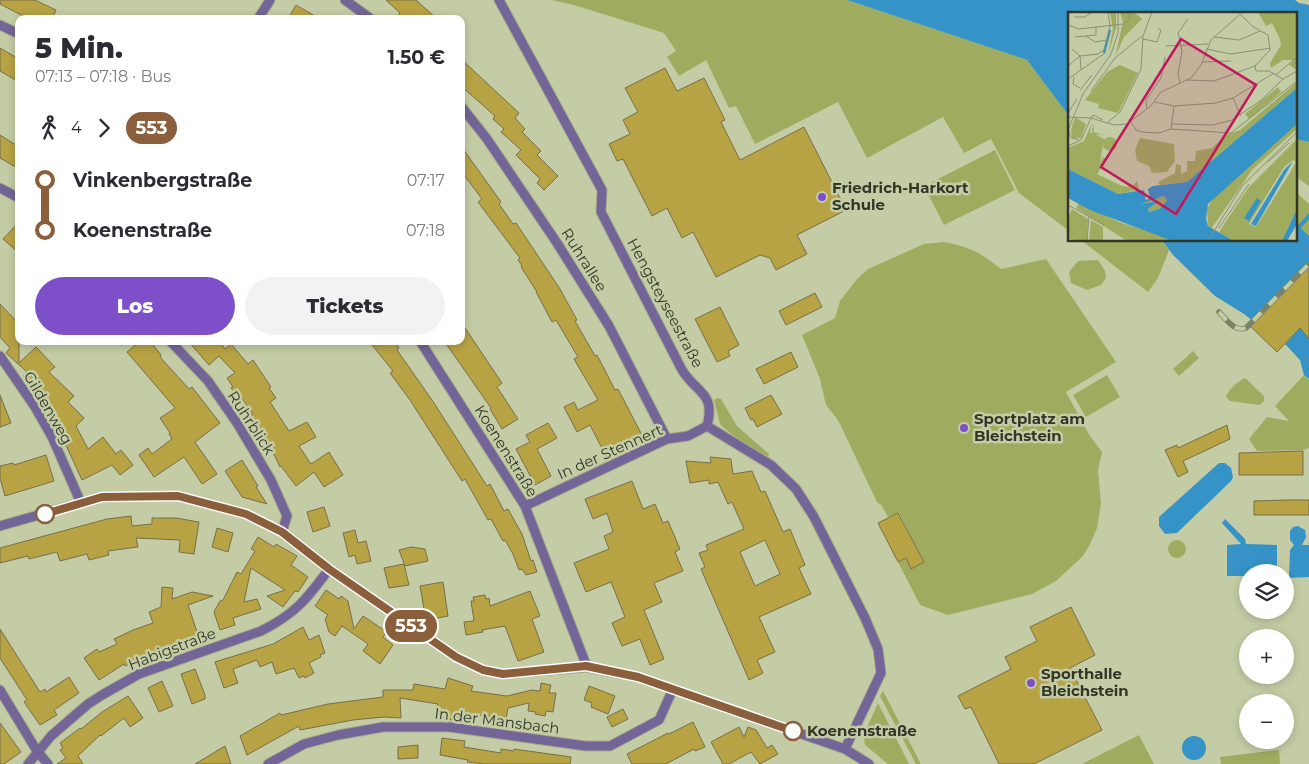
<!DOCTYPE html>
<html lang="de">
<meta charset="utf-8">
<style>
:root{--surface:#fff;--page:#f2f2f3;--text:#2b2b33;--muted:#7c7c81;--accent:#7d50c9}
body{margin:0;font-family:Montserrat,sans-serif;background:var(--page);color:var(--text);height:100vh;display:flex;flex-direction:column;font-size:19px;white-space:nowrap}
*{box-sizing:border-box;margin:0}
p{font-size:16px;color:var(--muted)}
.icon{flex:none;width:28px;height:28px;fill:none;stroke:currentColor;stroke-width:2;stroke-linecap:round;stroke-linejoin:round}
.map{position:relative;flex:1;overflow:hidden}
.side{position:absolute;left:15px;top:15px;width:450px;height:330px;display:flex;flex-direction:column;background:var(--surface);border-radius:10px;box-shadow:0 2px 8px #0003}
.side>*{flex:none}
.badge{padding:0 10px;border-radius:16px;font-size:18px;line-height:32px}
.tools{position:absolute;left:1239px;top:564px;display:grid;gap:10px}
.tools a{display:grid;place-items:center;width:55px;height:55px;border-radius:50%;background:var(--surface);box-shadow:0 2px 8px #0003;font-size:25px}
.map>.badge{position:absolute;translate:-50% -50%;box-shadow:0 0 0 2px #fff}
.legs{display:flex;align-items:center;gap:8px;height:55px;padding:0 20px;font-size:16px}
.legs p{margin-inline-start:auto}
.overview{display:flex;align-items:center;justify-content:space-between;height:85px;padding:0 20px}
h1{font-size:28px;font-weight:800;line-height:38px}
.button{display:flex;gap:10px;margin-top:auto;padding:10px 20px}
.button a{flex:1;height:58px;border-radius:30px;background:var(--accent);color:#fff;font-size:20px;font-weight:800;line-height:58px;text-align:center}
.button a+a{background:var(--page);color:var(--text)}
ul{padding:0 20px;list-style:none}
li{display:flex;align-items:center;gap:18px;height:50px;font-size:19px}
li i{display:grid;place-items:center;width:8px;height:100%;margin:0 6px;background:currentColor}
li i::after{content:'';width:12px;height:12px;margin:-6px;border:4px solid;border-radius:50%;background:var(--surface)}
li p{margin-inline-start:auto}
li:first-child i{background:linear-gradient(#0000 50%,currentColor 0)}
li:last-child i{background:linear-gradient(currentColor 50%,#0000 0)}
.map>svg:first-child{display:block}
.green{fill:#9fac5f}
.water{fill:#3593c7}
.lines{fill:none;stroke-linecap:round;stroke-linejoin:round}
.stream{stroke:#3593c7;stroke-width:4}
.building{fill:#b7a244;stroke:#776f4a;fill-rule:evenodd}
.minor-casing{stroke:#a4ab89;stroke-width:11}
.minor{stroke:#736597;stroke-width:9}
.rail-casing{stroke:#7d8267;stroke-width:5.5}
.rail{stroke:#c4cca5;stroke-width:4;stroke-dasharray:11;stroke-linecap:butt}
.line-1-casing{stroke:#fff;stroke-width:11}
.line-1{stroke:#8b5e3c;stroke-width:8}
.poi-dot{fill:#7d50c9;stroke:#c4cca5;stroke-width:2}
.stop-1-dot{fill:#fff;stroke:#8b5e3c;stroke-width:2.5}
.labels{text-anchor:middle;stroke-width:5;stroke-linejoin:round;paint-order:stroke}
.poi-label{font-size:15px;font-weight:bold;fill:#333627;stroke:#c4cca5;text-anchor:start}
.street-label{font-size:15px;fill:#333627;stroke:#c4cca5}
.stop-label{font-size:15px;font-weight:bold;fill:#333627;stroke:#c4cca5;text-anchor:start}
.inset-river{fill:none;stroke:#3593c7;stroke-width:2.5}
.inset-road{fill:none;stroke:#8a9073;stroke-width:1}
.view{fill:#c2185b;fill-opacity:0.15;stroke:#c2185b;stroke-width:2.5}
.inset-edge{fill:none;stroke:#333627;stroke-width:2.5}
</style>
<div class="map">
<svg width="1309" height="764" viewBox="0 0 1309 764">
<rect width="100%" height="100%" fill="#c4cca5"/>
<!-- green -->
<path class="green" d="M552 0H847L1027 60 1069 116V231L1019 193 991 139 964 153 943 117 867 158 838 102 755 144 736 106 729 108 706 60 679 76 667 57 676 51 664 33 574 5Z
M1295 139 1309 142V186L1295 176Z
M995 150 1015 190 944 225 924 186Z
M1295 191 1309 204V236L1295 223Z
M1081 240H1162L1169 250 1158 278 1148 292Z
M944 242C970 247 981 253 1001 269L1046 259 1116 362 1066 392 1090 436 1102 452 1098 470 1101 504 1097 528 1090 544 1083 556 1056 581 1032 594 948 615 920 605 898 562 906 558 911 569 924 562 899 513 888 517 882 506 877 502 838 420 826 405 820 379 802 335 835 318 840 301 857 279 868 269 924 244Z
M1098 260 1105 271 1106 278 1101 285 1087 290 1071 283 1069 272 1078 261Z
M1193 351 1199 358 1179 376 1173 369Z
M1107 375 1120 397 1086 417 1073 395Z
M1304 375 1309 380V448L1303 450 1257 451 1249 439 1267 417 1289 421 1275 406Z
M1245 378 1264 396V401L1260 405 1230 401 1226 397C1228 390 1238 381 1245 378Z
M717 398 721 399 737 426 769 454 768 457 736 438 723 427 720 424 714 400Z
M1168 549a9 9 0 1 1 18 0a9 9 0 1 1-18 0Z
M883 691 921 764H916L880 696Z
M878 703 909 764H888L865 745 864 740 865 732Z
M1139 735 1154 764H1082Z
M1279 750 1280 764H1309H1221L1220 757Z"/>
<!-- water -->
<path class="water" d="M847 0H1295L1299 3 1309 5V142L1295 139V14H1069V116L1027 60Z
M1295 223 1309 236V262L1253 321 1244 314 1215 296 1173 255 1162 240H1295Z
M1300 328 1309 336V379L1304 375 1300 360 1285 344Z
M1219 463H1225L1231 468 1233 477 1231 481 1177 533 1165 534 1159 526V517Z
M1225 519 1245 539 1246 544 1277 545V572H1248L1247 576H1227V545L1241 544 1222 523Z
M1298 526 1305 530 1306 537 1302 545H1309V577L1289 578 1290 550 1294 545 1290 540V531L1293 527Z
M1182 748a12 12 0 1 1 24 0a12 12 0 1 1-24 0Z"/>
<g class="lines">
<!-- stream -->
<path class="stream" d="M1299 227 1309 216"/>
</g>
<!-- building -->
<path class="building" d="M0 0H35L56 10 52 19H29L0 4Z
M386 0H416L437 19H395L400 13Z
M296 5 320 19H288Z
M0 48 19 59V82L0 71Z
M461 59 519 113 515 118 525 129 522 132 541 151 537 155 558 176 544 190 537 183 540 179 516 155 521 150 501 132 504 129 493 119 495 116 461 86Z
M665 68 677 91 704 78 725 120 721 122 740 160 804 127 846 210 797 235 807 254 776 270 770 258 760 255 716 277 693 232 682 238 667 208 652 216 623 159 617 161 609 144 630 134 623 120 638 112 625 88Z
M0 135 19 147V169L0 158Z
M461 146 501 202 499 204 513 224 516 223 560 289 577 320 575 321 595 356 597 355 615 390 618 389 644 439 607 458 590 425 577 432 564 407 574 402 578 410 598 400 574 359 578 357 556 320 552 322 536 292H537L521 267 522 266 518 260 520 258 478 202 482 199 461 171Z
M19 222V253L3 239Z
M1309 262V339L1300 328 1277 352 1249 325Z
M815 293 822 307 786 325 779 311Z
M0 304 19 324V363L36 347 55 367 49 372 74 396 68 402 84 418 76 426 88 449 103 437 116 454 121 450 133 465 120 475 112 465 82 480 64 441 70 438 51 419 54 416 38 400 41 396 23 376 27 372 6 353 10 348 0 337Z
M720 307 739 345 728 351 730 356 717 362 695 319Z
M461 322 502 383 497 387 518 419 502 429 490 409 491 408 447 345 453 341H461Z
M140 341H150L161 355 160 357 189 389 192 387 220 423 195 442 217 474 202 484 184 457 154 477 139 455 148 448 152 454 172 439 169 434 170 433 160 418 175 408 127 352Z
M188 341H219L225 349 231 344 248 364 253 360 271 387 269 388 276 398 270 402 289 431 307 422 316 437 299 446 311 464 329 452 343 475 324 487 314 472 296 486 281 466 280 467 267 440 250 415 253 414 241 397 239 398 231 388 233 387 227 378 235 373 219 356 209 365Z
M369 341H394L399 348 397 350 434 403 487 486 490 484 504 511 508 509 522 534 531 561 533 560 537 572 526 575 522 569 519 570 513 554 505 540 503 541 491 519 488 520 465 479 462 481 410 400 390 373 393 371Z
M791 352 798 367 764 384 756 369Z
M0 395 11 423 0 427Z
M771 395 782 414 757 427 753 419 751 420 745 408Z
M548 423 557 438 537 449 551 476 535 485 516 449 530 442 526 435Z
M1227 425 1230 439 1183 461 1188 472 1178 477 1165 450 1177 445 1178 448Z
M1303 451V475H1239V453Z
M46 455 54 481 5 496 0 478V466L13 463 14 465Z
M710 457 731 459 733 474 752 471 761 492 765 491 783 532 790 529 805 565 799 568 811 594 759 617 775 652 757 660 763 673 749 680 701 569 705 567 699 553 708 550 706 545 744 529 732 502 728 504 718 482 709 484V480L690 483 686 461 711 463ZM765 540 780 574 755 586 740 552Z
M242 460 258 486 256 487 267 504 242 497 225 471Z
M632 481 643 509 655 504 663 523 668 521 680 549 675 552 683 571 654 583 662 602 644 610 664 659 650 665 640 639 622 646 612 623 625 617 611 582 586 592 574 563 609 549 604 536 613 532 607 513 593 519 585 499Z
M1286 500H1309V515H1254V501Z
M324 507 330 526 313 532 307 512Z
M898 513 924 562 911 569 906 558 898 562 878 523Z
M131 516 132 526 152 524V518H176L199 522 194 554 179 552 180 540 136 538 138 547 108 551 109 555 89 560 87 554 60 561 57 552 29 559 28 556 0 563V548L107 519Z
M217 528 233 533 228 552 212 547Z
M355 530 358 543 366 541 371 561 357 564 355 555 349 557 343 533Z
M258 537 274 547 276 544 297 556 291 565 308 577 298 592 295 591 283 607 267 596 285 590 251 568 244 602 257 599 261 609 233 618 235 625 220 630 214 612 220 601 223 600 237 572 241 574 255 551 251 549Z
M411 547 425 549 428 561 405 566 399 550Z
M404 564 409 585 389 588 384 568Z
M443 582 448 616 426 620 420 586Z
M162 587 173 588 172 599 192 592 213 596 188 605 199 638 146 656 125 666 124 664 99 680 84 658 97 649 99 652 117 644 114 639 133 630 153 623 149 612 161 607Z
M326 590 339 599 341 596 348 601 354 629 363 616 387 632 383 637 393 645 380 664 363 651 368 644 342 626 335 636 329 632 325 619 328 615 315 606Z
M530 591 540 616 532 619 544 652 518 661 505 626 482 630 483 632 466 635 464 622 474 621 471 601H474L473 597 485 595 486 599 489 598 490 606Z
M1071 607 1095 655 1070 668 1102 730 1034 764H999L971 707 965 709 958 696 1011 669 1005 657 1037 641 1030 627Z
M303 627 309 640 319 635 325 653 320 655 321 657 309 663 314 673 305 678 304 676 299 678 294 668 276 674 272 662 260 667 257 660 233 669 238 683 224 688 215 662 273 644Z
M0 629 40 692 45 689 46 692 69 677 79 693 54 710 57 715 40 725 24 702 27 700 0 658Z
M195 669 205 695V699L192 704 181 674Z
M448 678 473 686 471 691 507 696 532 690 540 691 541 683 551 685 549 693H556L553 712 546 711 545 716 535 714 536 712 528 711 529 703 508 708 506 719 477 715 476 720 453 717V720L440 718 441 713 436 712 438 704 400 698 401 718 384 717 353 720 300 730 299 726 247 755 240 736 280 713 281 715 328 704 383 697V690H413L414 684 445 689Z
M162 681 173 706 159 712 148 688Z
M589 686 615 696 608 714 591 707 592 703 584 700Z
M128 696 143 718 130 727 124 718 101 736 100 735 78 756 83 764H57L66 758 60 750 63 748 60 743 80 728 81 729 102 712Z
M623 709 628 719 612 727 607 717Z
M693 722 705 747 695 751 694 749 666 764H632L627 754 668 733 669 734Z
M0 723 21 752 4 764H0Z
M739 727 744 737 748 727 756 730 767 748 772 745 778 754 760 764 751 752 729 764H723L711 742Z
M442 738 465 741 464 747 501 753V749L514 751V749L571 757 570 764H485L467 762 468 760 440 755Z
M418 745V758L398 759V747Z
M225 746 231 764H195Z"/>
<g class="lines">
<defs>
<path id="minor" d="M345 0 371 19
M499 0 602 190 601 212 682 370C696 393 716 392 707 426
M258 19 270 0
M0 25 19 34
M461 106 487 139 557 243 609 326 667 439
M0 188 19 198
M170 341 208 381 237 423 271 480 287 516 282 532
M420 341 525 506 587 667
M0 356 35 407 52 437 81 503
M707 426 771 465 796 489 814 517 865 618 878 649 881 673 845 749
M525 506 667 439 688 436 707 426
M0 526 102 497 178 496 246 514 282 532 329 569 456 657 483 670 503 674 587 667 638 677 845 749 869 764
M0 690 37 751 48 764
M28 764 51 736 88 704 102 695 139 674 261 631C295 614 307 599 329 569
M268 764 304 744 338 735 383 727H449L586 746H610L659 720 673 689"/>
</defs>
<!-- minor casing -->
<use href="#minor" class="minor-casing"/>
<!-- minor -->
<use href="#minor" class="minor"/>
<defs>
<path id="rail" d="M1219 312C1227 320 1234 332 1246 328L1309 264"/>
</defs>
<!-- rail casing -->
<use href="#rail" class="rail-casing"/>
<!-- rail -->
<use href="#rail" class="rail"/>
</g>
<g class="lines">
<defs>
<path id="line-1" d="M45 514 102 497 178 496 246 514 282 532 329 569 456 657 483 670 503 674 586 666 638 677 793 731"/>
</defs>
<!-- line-1 casing -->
<use href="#line-1" class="line-1-casing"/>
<!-- line-1 -->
<use href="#line-1" class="line-1"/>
</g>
<!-- markers -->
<g class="poi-dot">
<circle cx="822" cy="197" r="5"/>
<circle cx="964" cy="428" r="5"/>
<circle cx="1031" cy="683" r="5"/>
</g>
<g class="stop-1-dot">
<circle cx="45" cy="514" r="9"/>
<circle cx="793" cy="731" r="9"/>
</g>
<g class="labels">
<!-- poi labels -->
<g class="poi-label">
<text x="832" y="193">Friedrich-Harkort<tspan x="832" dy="17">Schule</tspan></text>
<text x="974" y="424">Sportplatz am<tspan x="974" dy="17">Bleichstein</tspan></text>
<text x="1041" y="679">Sporthalle<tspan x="1041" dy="17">Bleichstein</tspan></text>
</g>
<!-- street labels -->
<g class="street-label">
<text transform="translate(584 260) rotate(58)" y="5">Ruhrallee</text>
<text transform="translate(665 303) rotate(62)" y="5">Hengsteyseestraße</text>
<text transform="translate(48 408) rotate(60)" y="5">Gildenweg</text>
<text transform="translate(251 423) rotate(57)" y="5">Ruhrblick</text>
<text transform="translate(506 451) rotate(58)" y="5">Koenenstraße</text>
<text transform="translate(610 452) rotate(-24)" y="5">In der Stennert</text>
<text transform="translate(172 649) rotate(-21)" y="5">Habigstraße</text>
<text transform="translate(497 721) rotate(7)" y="5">In der Mansbach</text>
</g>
<!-- stop labels -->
<g class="stop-label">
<text x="807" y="736">Koenenstraße</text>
</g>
</g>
<!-- overview -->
<g transform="translate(1068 12)">
<rect width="229" height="229" fill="#c4cca5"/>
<path d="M42 0H48V16L40 43 45 17ZM52 0H66L74 7 56 25 47 45 55 10ZM190 0H229V58L221 53 226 48H215L203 56 202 51 213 33 212 27 204 11 198 14ZM52 53 70 61 50 101 30 96 31 92 17 88 39 60ZM229 70V76L119 170 92 173 90 170 107 161 108 152 113 153V162L119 159V149H127L128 139 144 136 158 123 172 118ZM210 75 213 80 181 107 177 102ZM7 105 18 112 13 126H4L3 118ZM24 111 22 121H25L24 118 26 112V120L36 123 27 122 36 127 32 151 35 145 39 147 29 162 54 174 64 175 69 169 71 178 50 182 0 157V136L16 129ZM229 112V117L184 158 143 217 140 214 139 197 147 183ZM35 132a7 7 0 1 1 14 0a7 7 0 1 1-14 0ZM72 126 106 132 107 149 99 160 84 161 81 154 69 149 67 138ZM229 127V197L214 229H166L151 220 181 175ZM225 148 228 150 223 159 188 215 181 212 216 155ZM96 184 99 189 91 197 81 200 80 197 91 189 73 192ZM11 191 51 210 111 229H59L8 196ZM4 197 20 207 19 229 0 227V206ZM23 208 35 215V229H21Z" fill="#9fac5f" fill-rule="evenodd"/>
<path d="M229 76V112L140 192 138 207 140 214 166 229 102 228 22 198 0 186V157L50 182 76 178 78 188 82 186 80 177 85 174 119 170ZM96 184 99 189 91 197 81 200 80 197 91 189 73 192ZM225 149 188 214 183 212 216 158ZM189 186 193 189 181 209 176 206ZM229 197V212L219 229H214Z" fill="#3593c7" fill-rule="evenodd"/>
<path class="inset-river" d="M36 41 42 18"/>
<path class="inset-road" d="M170 0 184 14 200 23 202 38 187 54 188 59H201L215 67 229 59M6 5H17L24 0M0 13 11 17 55 12 62 7V0M18 24 27 30 39 28M7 25 28 23V15M146 25 171 28 192 19M75 27 89 30 93 18 90 16M98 34 140 32M4 37 12 44 13 57M138 37 163 42 203 36M134 50 163 49M0 54 12 44 30 42 36 38 42 14 40 0M208 63 229 45M6 65 5 72 12 76M0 67 37 41M119 68 146 69 187 54M112 71 110 62 114 39 110 21 120 7M12 78 24 63M23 79 47 46 74 24M165 86 173 104M87 90 106 94 148 91 165 86 206 61M79 97 78 88 93 66 97 45M0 101 9 87M0 105 23 106M35 108 25 103 23 106 46 113 59 112 83 94 93 80 123 66 133 53 143 28 171 3M63 110 68 118 74 120 91 121 103 117 163 121 229 69M39 111 52 100 73 57 75 24 84 0M104 112 145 113 164 108 192 89 215 67M0 116 3 126 11 128M103 117 106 94M0 118 15 82 43 42 50 21V0M0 134 13 128 23 106M200 150 221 131M0 193 36 213M151 216 181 172M19 229 21 205M140 229 174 174 229 120"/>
<path class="view" d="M113 27 188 73 108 202 33 155Z"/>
<rect width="229" height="229" class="inset-edge"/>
</g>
</svg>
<div class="tools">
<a><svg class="icon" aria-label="layers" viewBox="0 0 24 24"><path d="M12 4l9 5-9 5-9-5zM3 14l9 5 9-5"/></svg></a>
<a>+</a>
<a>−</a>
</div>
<b class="badge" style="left:411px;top:626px;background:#8b5e3c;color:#fff">553</b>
<section class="side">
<div class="overview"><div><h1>5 Min.</h1><p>07:13 – 07:18 · Bus</p></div><b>1.50 €</b></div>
<div class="legs"><svg class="icon" aria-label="walk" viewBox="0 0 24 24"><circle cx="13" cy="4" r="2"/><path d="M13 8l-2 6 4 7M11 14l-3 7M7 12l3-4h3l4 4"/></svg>4<svg class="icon" aria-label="forward" viewBox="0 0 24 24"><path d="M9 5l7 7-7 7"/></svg><b class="badge" style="background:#8b5e3c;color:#fff">553</b></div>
<ul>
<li><i style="color:#8b5e3c"></i><b>Vinkenbergstraße</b><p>07:17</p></li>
<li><i style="color:#8b5e3c"></i><b>Koenenstraße</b><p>07:18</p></li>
</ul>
<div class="button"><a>Los</a><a>Tickets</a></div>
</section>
</div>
